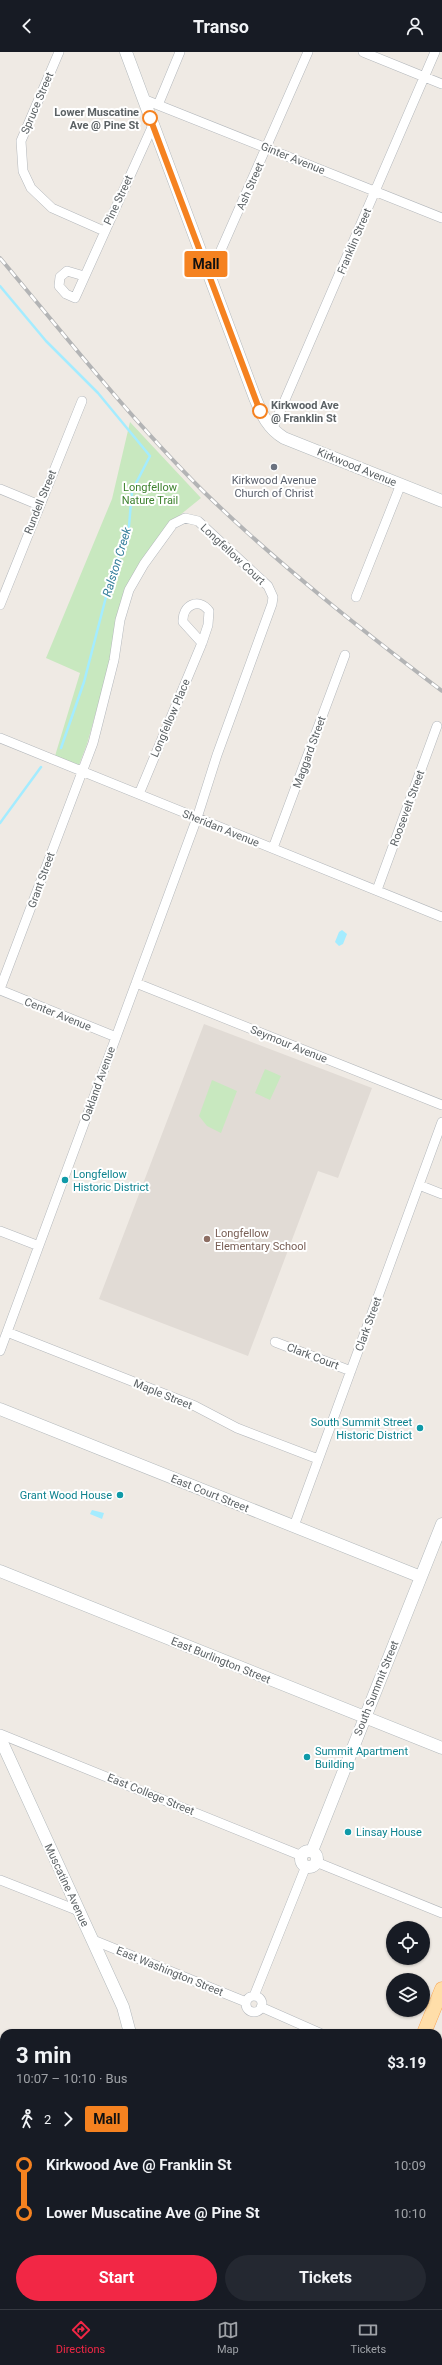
<!DOCTYPE html>
<meta charset="utf-8">
<style>
:root{--surface:#171b24;--page:#242831;--text:#f1f3f6;--muted:#9ea1a6;--line:#363941;--accent:#f22745}
body{margin:0;font-family:Roboto,sans-serif;background:var(--page);color:var(--text);height:100vh;display:flex;flex-direction:column;font-size:15px;white-space:nowrap}
*{box-sizing:border-box;margin:0}
p{font-size:13px;color:var(--muted)}
.icon{flex:none;width:22px;height:22px;fill:none;stroke:currentColor;stroke-width:2;stroke-linecap:round;stroke-linejoin:round}
.map{position:relative;flex:1;overflow:hidden}
.details{position:absolute;left:0px;top:1977px;width:442px;height:280px;display:flex;flex-direction:column;background:var(--surface);border-radius:12px 12px 0 0;box-shadow:0 1px 3px #0004}
.details>*{flex:none}
.badge{padding:0 8px;border-radius:3px;font-size:14px;line-height:26px}
.fabs{position:absolute;left:386px;top:1869px;display:grid;gap:8px}
.fabs a{display:grid;place-items:center;width:44px;height:44px;border-radius:50%;background:var(--surface);box-shadow:0 1px 3px #0004;font-size:20px}
.map>.badge{position:absolute;translate:-50% -50%;box-shadow:0 0 0 2px #fff}
.legs{display:flex;align-items:center;gap:6px;height:44px;padding:0 16px;font-size:13px}
.legs p{margin-inline-start:auto}
.head{display:flex;align-items:center;justify-content:space-between;height:68px;padding:0 16px}
h1{font-size:22px;font-weight:700;line-height:30px}
.primary-button{display:flex;gap:8px;margin-top:auto;padding:8px 16px}
.primary-button a{flex:1;height:46px;border-radius:24px;background:var(--accent);color:#fff;font-size:16px;font-weight:700;line-height:46px;text-align:center}
.primary-button a+a{background:var(--page);color:var(--text)}
ul{padding:0 16px;list-style:none}
li{display:flex;align-items:center;gap:14px;height:48px;font-size:15px}
li i{display:grid;place-items:center;width:6px;height:100%;margin:0 5px;background:currentColor}
li i::after{content:'';width:10px;height:10px;margin:-5px;border:3px solid;border-radius:50%;background:var(--surface)}
li p{margin-inline-start:auto}
li:first-child i{background:linear-gradient(#0000 50%,currentColor 0)}
li:last-child i{background:linear-gradient(currentColor 50%,#0000 0)}
header{display:flex;justify-content:space-between;align-items:center;height:52px;padding:0 16px;background:var(--surface);font-size:18px;font-weight:700}
.dock{display:flex;justify-content:space-around;align-items:center;height:56px;border-top:1px solid var(--line);background:var(--surface);font-size:11px;color:var(--muted)}
.dock a{display:grid;justify-items:center;gap:2px}
.dock .on{color:var(--accent)}
.map>svg:first-child{display:block}
.education{fill:#e1dbd5}
.green{fill:#c8e8bf}
.water{fill:#a4ecff}
.lines{fill:none;stroke-linecap:round;stroke-linejoin:round}
.stream{stroke:#a4ecff;stroke-width:2.5}
.street-casing{stroke:#b4b8bc;stroke-width:10}
.secondary-casing{stroke:#b3b9bc;stroke-width:13}
.primary-casing{stroke:#f9a553;stroke-width:15}
.street{stroke:#fff;stroke-width:9}
.secondary{stroke:#fff;stroke-width:12}
.primary{stroke:#ffdea9;stroke-width:14}
.rail-casing{stroke:#b3b4b5;stroke-width:4}
.rail{stroke:#fff;stroke-width:2.5;stroke-dasharray:8;stroke-linecap:butt}
.line-1-casing{stroke:#fff;stroke-width:9}
.line-1{stroke:#f58220;stroke-width:6}
.stop-1-dot{fill:#fff;stroke:#f58220;stroke-width:2}
.worship-dot{fill:#6b7280;stroke:#fff;stroke-width:1.5}
.culture-dot{fill:#0f9aa8;stroke:#fff;stroke-width:1.5}
.education-dot{fill:#8d6e63;stroke:#fff;stroke-width:1.5}
.labels{text-anchor:middle;stroke-width:4;stroke-linejoin:round;paint-order:stroke}
.street-label{font-size:11px;fill:#5c6265;stroke:#fff}
.stop-label{font-size:11px;font-weight:bold;fill:#5c6265;stroke:#fff;text-anchor:end}
.worship-label{font-size:11px;fill:#5b616d;stroke:#fff}
.park-label{font-size:11px;fill:#3e822f;stroke:#fff}
.culture-label{font-size:11px;fill:#0d838f;stroke:#fff;text-anchor:start}
.education-label{font-size:11px;fill:#785e54;stroke:#fff;text-anchor:start}
.water-label{font-size:12px;font-style:italic;fill:#347e9b;stroke:#fff}
</style>
<header><svg class="icon" aria-label="back" viewBox="0 0 24 24"><path d="M15 5l-7 7 7 7"/></svg>Transo<svg class="icon" aria-label="person" viewBox="0 0 24 24"><circle cx="12" cy="8" r="4"/><path d="M4 21q1-7 8-7t8 7"/></svg></header>
<div class="map">
<svg width="442" height="2257" viewBox="0 0 442 2257">
<rect width="100%" height="100%" fill="#efeae4"/>
<!-- education -->
<path class="education" d="M204 972 372 1036 338 1126 318 1119 248 1304 99 1247Z"/>
<!-- green -->
<path class="green" d="M130 370 201 446 169 472 136 518 87 692 79 713 55 704 80 621 46 606 112 447Z
M265 1017 281 1024 270 1048 255 1041Z
M212 1028 237 1039 221 1081 207 1074 199 1064Z"/>
<!-- water -->
<path class="water" d="M342 878 347 882 343 892 339 894 335 890 339 880Z
M92 1458 104 1461 102 1467 90 1462Z"/>
<g class="lines">
<!-- stream -->
<path class="stream" d="M0 234 46 289 98 341 150 404 132 439 129 474 107 541 84 630 61 696
M0 771 41 715"/>
<defs>
<path id="street" d="M59 0 21 89 23 119 31 136 52 156 104 179
M363 0 442 32
M143 47 442 166
M158 53 180 0
M210 223 308 0
M84 224 67 219 60 225 59 234 66 242 75 246 153 73
M272 378 435 0
M0 437 39 453
M356 545 401 432
M0 553 82 349
M0 686 442 865
M139 742 202 591 208 573 209 559C199 545 182 553 183 570L202 591
M273 796 345 603
M377 838 437 674
M136 931 442 1053
M0 937 93 691 114 608 120 568 129 538 144 512 173 472 185 466 198 469 268 534 273 545 272 552 217 703 197 766 0 1299
M0 938 116 985
M419 1133 442 1142
M0 1179 39 1194
M7 1280 195 1354 237 1376 318 1407
M275 1290 351 1319
M294 1474 442 1070
M0 1682 302 1804
M316 1810 442 1861
M0 1828 79 1859
M93 1888 246 1950
M254 1944 306 1814
M246 1952a8 8 0 1 1 16 0a8 8 0 1 1-16 0Z
M261 1955 320 1981
M438 2024 442 2026
M0 2026 4 2028
M438 2033 442 2035
M438 2198 442 2200
M438 2217 442 2218"/>
<path id="secondary" d="M126 0 255 346C262 363 268 376 284 386L442 449
M0 1357 421 1525
M0 1519 442 1696
M0 1686 123 1955 130 1981
M312 1799 442 1472
M301 1807a8 8 0 1 1 16 0a8 8 0 1 1-16 0Z
M0 2204 4 2206
M119 2253 128 2257
M72 2257 74 2253"/>
<path id="primary" d="M424 1981 442 1937
M309 2257 311 2253"/>
</defs>
<!-- street casing -->
<use href="#street" class="street-casing"/>
<!-- secondary casing -->
<use href="#secondary" class="secondary-casing"/>
<!-- primary casing -->
<use href="#primary" class="primary-casing"/>
<!-- street -->
<use href="#street" class="street"/>
<!-- secondary -->
<use href="#secondary" class="secondary"/>
<!-- primary -->
<use href="#primary" class="primary"/>
<defs>
<path id="rail" d="M0 206C66 285 130 366 203 439 278 512 359 576 442 639"/>
</defs>
<!-- rail casing -->
<use href="#rail" class="rail-casing"/>
<!-- rail -->
<use href="#rail" class="rail"/>
</g>
<g class="lines">
<defs>
<path id="line-1" d="M150 66 260 359"/>
</defs>
<!-- line-1 casing -->
<use href="#line-1" class="line-1-casing"/>
<!-- line-1 -->
<use href="#line-1" class="line-1"/>
</g>
<!-- markers -->
<g class="stop-1-dot">
<circle cx="150" cy="66" r="7"/>
<circle cx="260" cy="359" r="7"/>
</g>
<circle class="worship-dot" cx="274" cy="415" r="4"/>
<g class="culture-dot">
<circle cx="65" cy="1128" r="4"/>
<circle cx="420" cy="1376" r="4"/>
<circle cx="120" cy="1443" r="4"/>
<circle cx="307" cy="1705" r="4"/>
<circle cx="348" cy="1780" r="4"/>
</g>
<circle class="education-dot" cx="207" cy="1187" r="4"/>
<g class="labels">
<!-- street labels -->
<g class="street-label">
<text transform="translate(37 51) rotate(-67)" y="4">Spruce Street</text>
<text transform="translate(293 106) rotate(22)" y="4">Ginter Avenue</text>
<text transform="translate(250 134) rotate(-66)" y="4">Ash Street</text>
<text transform="translate(118 148) rotate(-65)" y="4">Pine Street</text>
<text transform="translate(354 189) rotate(-67)" y="4">Franklin Street</text>
<text transform="translate(357 415) rotate(22)" y="4">Kirkwood Avenue</text>
<text transform="translate(40 450) rotate(-68)" y="4">Rundell Street</text>
<text transform="translate(233 502) rotate(43)" y="4">Longfellow Court</text>
<text transform="translate(170 666) rotate(-67)" y="4">Longfellow Place</text>
<text transform="translate(309 700) rotate(-70)" y="4">Maggard Street</text>
<text transform="translate(407 756) rotate(-70)" y="4">Roosevelt Street</text>
<text transform="translate(221 776) rotate(22)" y="4">Sheridan Avenue</text>
<text transform="translate(41 828) rotate(-70)" y="4">Grant Street</text>
<text transform="translate(58 962) rotate(22)" y="4">Center Avenue</text>
<text transform="translate(289 992) rotate(22)" y="4">Seymour Avenue</text>
<text transform="translate(98 1032) rotate(-70)" y="4">Oakland Avenue</text>
<text transform="translate(368 1272) rotate(-70)" y="4">Clark Street</text>
<text transform="translate(313 1304) rotate(21)" y="4">Clark Court</text>
<text transform="translate(163 1342) rotate(22)" y="4">Maple Street</text>
<text transform="translate(210 1441) rotate(22)" y="4">East Court Street</text>
<text transform="translate(221 1608) rotate(22)" y="4">East Burlington Street</text>
<text transform="translate(376 1636) rotate(-68)" y="4">South Summit Street</text>
<text transform="translate(151 1742) rotate(22)" y="4">East College Street</text>
<text transform="translate(67 1833) rotate(65)" y="4">Muscatine Avenue</text>
<text transform="translate(170 1919) rotate(22)" y="4">East Washington Street</text>
</g>
<!-- stop labels -->
<g class="stop-label">
<text x="139" y="64">Lower Muscatine<tspan x="139" dy="13">Ave @ Pine St</tspan></text>
<text x="271" y="357" text-anchor="start">Kirkwood Ave<tspan x="271" dy="13">@ Franklin St</tspan></text>
</g>
<!-- worship labels -->
<g class="worship-label">
<text x="274" y="432">Kirkwood Avenue<tspan x="274" dy="13">Church of Christ</tspan></text>
</g>
<!-- park labels -->
<g class="park-label">
<text x="150" y="439">Longfellow<tspan x="150" dy="13">Nature Trail</tspan></text>
</g>
<!-- culture labels -->
<g class="culture-label">
<text x="73" y="1126">Longfellow<tspan x="73" dy="13">Historic District</tspan></text>
<text x="412" y="1374" text-anchor="end">South Summit Street<tspan x="412" dy="13">Historic District</tspan></text>
<text x="112" y="1447" text-anchor="end">Grant Wood House</text>
<text x="315" y="1703">Summit Apartment<tspan x="315" dy="13">Building</tspan></text>
<text x="356" y="1784">Linsay House</text>
</g>
<!-- education labels -->
<g class="education-label">
<text x="215" y="1185">Longfellow<tspan x="215" dy="13">Elementary School</tspan></text>
</g>
<!-- water labels -->
<g class="water-label">
<text transform="translate(117 510) rotate(-73)" y="4">Ralston Creek</text>
</g>
</g>
</svg>
<div class="fabs">
<a><svg class="icon" aria-label="locate" viewBox="0 0 24 24"><circle cx="12" cy="12" r="6"/><path d="M12 2v4M12 18v4M2 12h4M18 12h4"/></svg></a>
<a><svg class="icon" aria-label="layers" viewBox="0 0 24 24"><path d="M12 4l9 5-9 5-9-5zM3 14l9 5 9-5"/></svg></a>
</div>
<b class="badge" style="left:206px;top:212px;background:#f58220;color:#111">Mall</b>
<section class="details">
<div class="head"><div><h1>3 min</h1><p>10:07 – 10:10 · Bus</p></div><b>$3.19</b></div>
<div class="legs"><svg class="icon" aria-label="walk" viewBox="0 0 24 24"><circle cx="13" cy="4" r="2"/><path d="M13 8l-2 6 4 7M11 14l-3 7M7 12l3-4h3l4 4"/></svg>2<svg class="icon" aria-label="forward" viewBox="0 0 24 24"><path d="M9 5l7 7-7 7"/></svg><b class="badge" style="background:#f58220;color:#111">Mall</b></div>
<ul>
<li><i style="color:#f58220"></i><b>Kirkwood Ave @ Franklin St</b><p>10:09</p></li>
<li><i style="color:#f58220"></i><b>Lower Muscatine Ave @ Pine St</b><p>10:10</p></li>
</ul>
<div class="primary-button"><a>Start</a><a>Tickets</a></div>
</section>
</div>
<nav class="dock">
<a class="on"><svg class="icon" aria-label="directions" viewBox="0 0 24 24"><path d="M12 3l9 9-9 9-9-9zM9 14v-3h6M13 9l2 2-2 2"/></svg>Directions</a>
<a><svg class="icon" aria-label="map" viewBox="0 0 24 24"><path d="M3 6l6-2 6 2 6-2v14l-6 2-6-2-6 2zM9 4v14M15 6v14"/></svg>Map</a>
<a><svg class="icon" aria-label="tickets" viewBox="0 0 24 24"><path d="M3 7h18v10H3zM15 7v10"/></svg>Tickets</a>
</nav>
